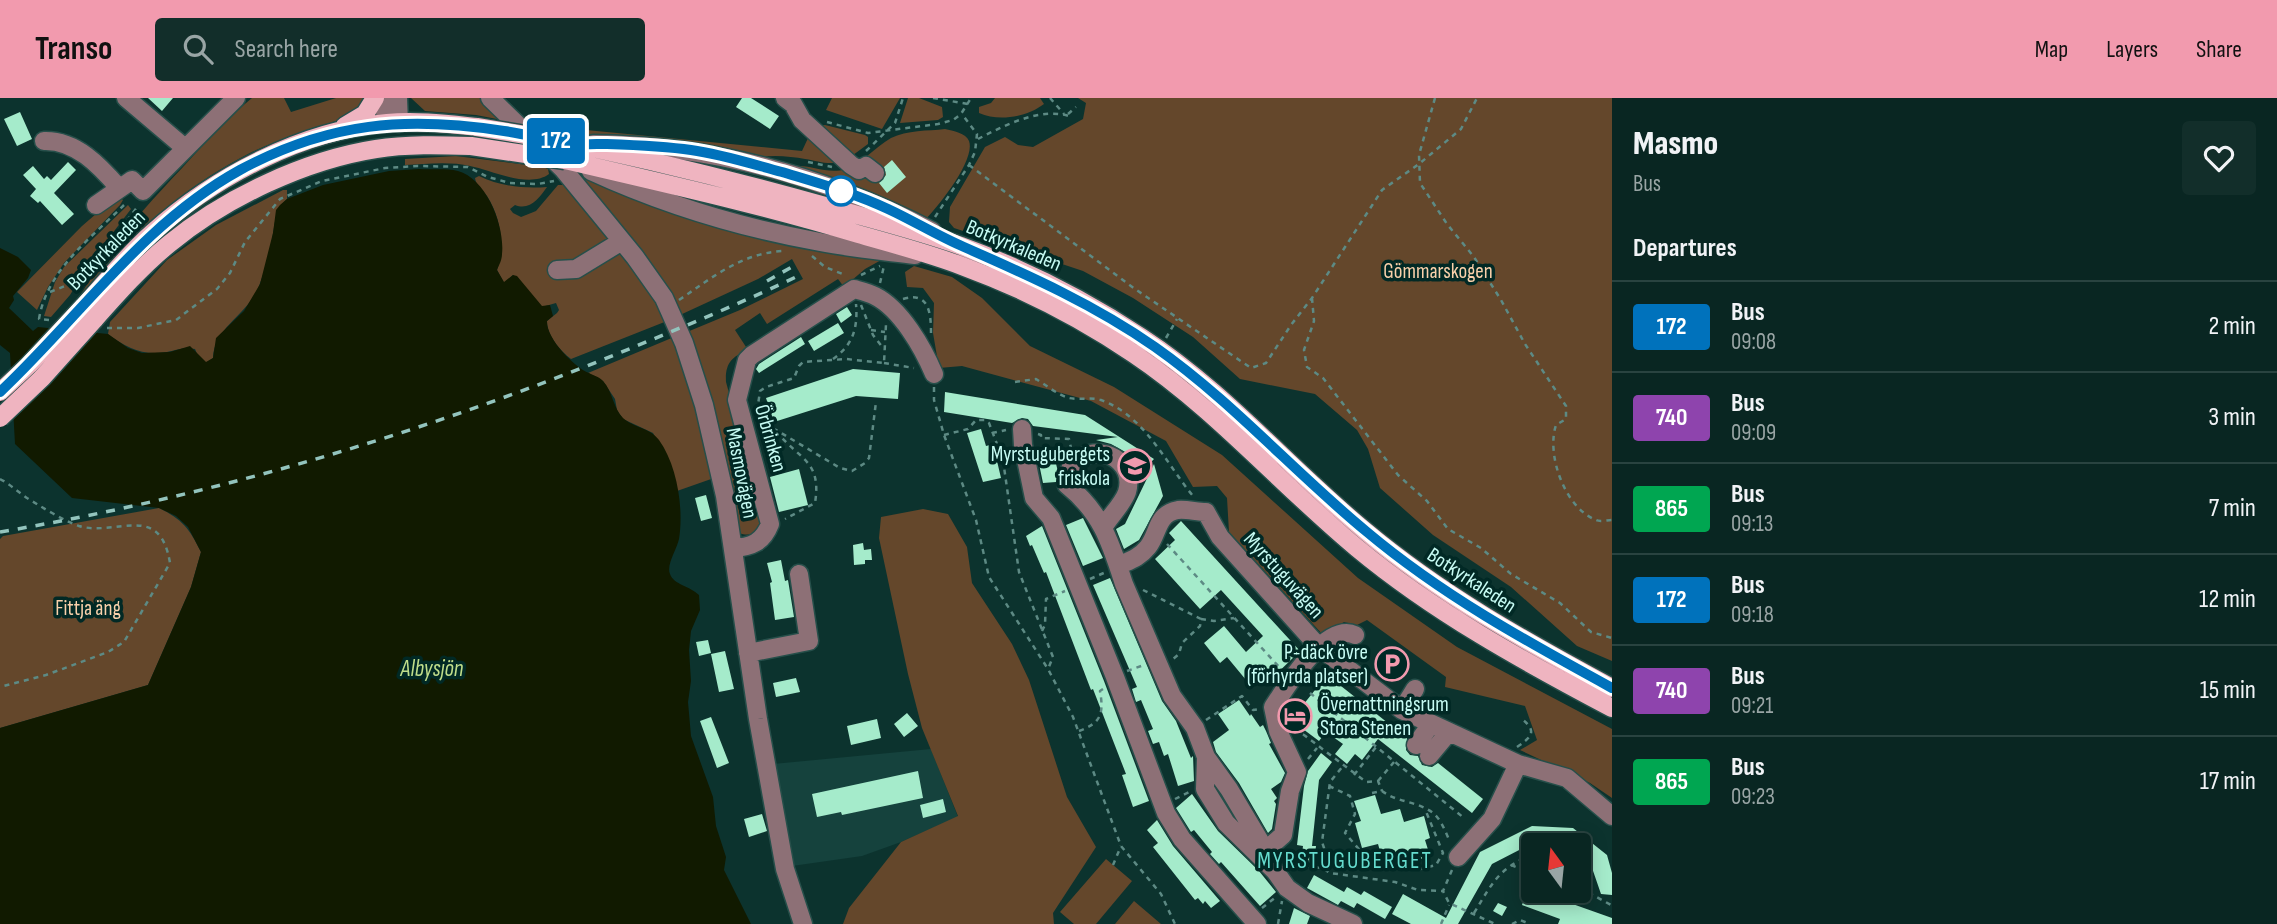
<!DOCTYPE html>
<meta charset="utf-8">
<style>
:root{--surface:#092622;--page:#122e2a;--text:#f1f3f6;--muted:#99a5a5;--line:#294340;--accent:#f29aae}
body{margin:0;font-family:"Sofia Sans Condensed",sans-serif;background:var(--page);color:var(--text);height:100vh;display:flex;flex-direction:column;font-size:26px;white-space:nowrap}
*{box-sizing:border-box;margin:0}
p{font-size:23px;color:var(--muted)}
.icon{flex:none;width:38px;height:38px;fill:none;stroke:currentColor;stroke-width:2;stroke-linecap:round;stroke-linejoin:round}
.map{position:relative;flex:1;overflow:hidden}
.details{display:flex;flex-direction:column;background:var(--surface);width:665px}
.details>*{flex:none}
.badge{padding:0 14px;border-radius:5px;font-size:24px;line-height:46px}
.needle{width:46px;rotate:345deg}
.fabs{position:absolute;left:1521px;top:735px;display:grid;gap:14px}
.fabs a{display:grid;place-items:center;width:70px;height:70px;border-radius:7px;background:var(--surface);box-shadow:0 4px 18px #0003,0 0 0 2px var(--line);font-size:35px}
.map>.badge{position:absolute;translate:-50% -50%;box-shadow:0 0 0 4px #fff}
h2{padding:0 21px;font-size:26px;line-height:63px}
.round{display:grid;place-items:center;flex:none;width:74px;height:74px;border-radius:7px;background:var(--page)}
.overview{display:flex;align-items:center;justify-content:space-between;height:119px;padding:0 21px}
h1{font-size:33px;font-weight:800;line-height:52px}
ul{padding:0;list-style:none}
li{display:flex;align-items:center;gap:21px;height:91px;padding:0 21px;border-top:2px solid var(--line)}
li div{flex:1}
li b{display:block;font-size:26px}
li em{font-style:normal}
li .badge{min-width:77px;font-weight:700;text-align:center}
header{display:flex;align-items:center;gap:42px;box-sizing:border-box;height:98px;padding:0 35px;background:var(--accent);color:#111}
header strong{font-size:33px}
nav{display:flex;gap:38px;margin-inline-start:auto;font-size:24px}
.search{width:490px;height:63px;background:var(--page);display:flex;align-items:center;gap:18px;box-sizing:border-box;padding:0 24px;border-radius:7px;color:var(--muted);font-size:26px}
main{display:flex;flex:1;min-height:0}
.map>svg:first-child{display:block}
.built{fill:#15423d}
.green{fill:#64472b}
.water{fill:#111a00}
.building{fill:#a5ebcb}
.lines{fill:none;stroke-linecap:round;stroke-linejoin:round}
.minor-casing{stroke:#264f4a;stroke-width:21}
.major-casing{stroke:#264f4a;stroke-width:21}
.path{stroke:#5d8a84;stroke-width:2.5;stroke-dasharray:5 5;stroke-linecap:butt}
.minor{stroke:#8d7076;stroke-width:18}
.major{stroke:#efb4c0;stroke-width:18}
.rail{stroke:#93c4bd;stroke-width:3.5;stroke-dasharray:9 9;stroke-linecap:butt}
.major-bridge-casing{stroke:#264f4a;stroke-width:21;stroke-linecap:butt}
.major-bridge{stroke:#efb4c0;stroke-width:18}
.line-casing{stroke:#fff;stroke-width:16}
.line{stroke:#0072bc;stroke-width:10}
.stop-dot{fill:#fff;stroke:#0072bc;stroke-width:3.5}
.labels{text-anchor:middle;stroke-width:7;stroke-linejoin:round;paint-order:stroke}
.street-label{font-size:21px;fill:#c7fcf4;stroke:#012925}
.park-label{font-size:21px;fill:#fad1ab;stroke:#012925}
.poi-label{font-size:21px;fill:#c7fcf4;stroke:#012925;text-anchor:end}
.water-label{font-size:23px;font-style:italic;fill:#bfdd8a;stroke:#012925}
.neighbourhood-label{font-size:23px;letter-spacing:2px;fill:#65dcce;stroke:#012925}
</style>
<header>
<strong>Transo</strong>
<div class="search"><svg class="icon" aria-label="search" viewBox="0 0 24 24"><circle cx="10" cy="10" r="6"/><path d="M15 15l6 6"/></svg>Search here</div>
<nav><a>Map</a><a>Layers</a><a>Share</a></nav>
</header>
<main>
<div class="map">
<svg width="1612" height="826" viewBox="0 0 1612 826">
<rect width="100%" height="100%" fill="#0c332e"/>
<!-- built -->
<path class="built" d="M931 651 958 719 901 744 862 758 792 768 773 666Z"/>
<!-- green -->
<path class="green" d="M252 0H284L291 14 336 0H367L363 8 348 18C315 32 280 40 248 56 180 91 131 138 81 196 110 148 145 109 183 69 205 45 226 21 252 0Z
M411 0H481L502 22 476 17 425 13Z
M832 0H900L882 31 826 12Z
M908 0H919L942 9 943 19 938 22 900 25Z
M995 0H1040L1044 6C1027 19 999 24 979 15V9L991 5Z
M1078 0H1612V563L1577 548 1511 489 1433 437 1380 390 1368 351 1357 332 1315 296 1240 281 1193 239 1133 200 1083 173 954 130 949 124 950 109 985 49 1005 39 1018 47 1033 49 1083 21 1086 5Z
M514 25 802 53 809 38 840 64C827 67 818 63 805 61 789 58 768 56 753 61L594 39Z
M825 27 865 37 868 39V46L849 60 819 28Z
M945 31C953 33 966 35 969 43 976 62 937 110 924 123L792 68C810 66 827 77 846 71 864 64 875 49 891 40 907 32 928 33 945 31Z
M456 58 543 69 548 71 549 76C529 91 491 72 470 68 450 63 425 66 405 67V61Z
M576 77 680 115 883 161 865 171 844 189 838 181 767 226 760 215 735 232 748 252C731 259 725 266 726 284L763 419C759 432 754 440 739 435L730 384 687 234 740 212 803 181 792 161 758 181 680 217Z
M479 78C499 88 524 91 547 89 539 100 530 113 515 107L510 111 513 115 521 119 536 113 558 87H565L642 181 667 223 571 261C560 252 547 238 547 223L557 215 559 212 556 205 542 209 513 177 504 185 497 172C505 148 501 120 487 98 482 91 476 88 475 80Z
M283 92H287V101C275 111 276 121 273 135 271 152 265 172 259 188 248 217 214 229 213 260L206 265 198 258 195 251C183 249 178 252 167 254 143 258 126 250 108 236L110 224 167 162 216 127Z
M118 97 123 102 120 107 64 165 48 189 37 212 17 194 82 128Z
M128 107 131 111 89 166 70 197 51 219 44 218 55 184 64 169Z
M914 168 952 179 982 200 1030 248 1114 289 1222 357 1358 480 1457 549 1612 631V700L1590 685 1520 652 1537 642 1525 608 1445 589 1446 579 1367 522 1357 527 1344 524 1323 537 1229 434 1227 400 1217 388 1193 389 1166 343 1091 303 962 268 939 270 933 235 934 205 923 190 907 189 905 174Z
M674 239 700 324 714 380 677 393 670 366 653 335 623 321 617 312 615 301 603 283 588 275Z
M159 410C183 422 189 430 201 454L191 489 148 587 0 630V441L3 438Z
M923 411 948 416 967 449 972 485 1012 546 1029 582 1067 699 1096 749 1053 815 1054 826H843L849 810 901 744 958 718 922 630 908 576 879 440 881 419Z
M1106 761 1132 783 1096 826H1074L1060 814Z
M1134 803 1161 826H1115Z"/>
<!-- water -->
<path class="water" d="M419 71C431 72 446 70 458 73 487 81 505 129 502 156 502 162 499 167 497 172L504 184 513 177 517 178 542 208 550 207 553 218 547 223C546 240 574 269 589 275 594 278 598 278 603 283 613 294 613 310 623 320 634 330 649 329 659 342 677 367 684 410 679 441 677 451 666 467 670 476 674 487 690 488 699 497L700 512 691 533 689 552 691 583 688 604 691 638 713 699 716 728 726 759 724 772 751 826H0V630L148 587 191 489 201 454 188 429 176 418 159 410 72 400 15 346 10 255 0 247V150L18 159 31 172 28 180 13 198 14 202 9 210 33 233 38 229 108 236 128 250 142 255 170 254 190 248 206 264 213 260 216 240 244 213 260 186 273 135 276 112 280 107 287 101 323 87 389 73Z"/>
<!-- building -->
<path class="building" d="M148 0H173L162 13Z
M742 0H751L779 18 770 31 736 9Z
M20 14 32 41 17 48 4 21Z
M892 62 906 79 887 95 879 85 886 77 884 69Z
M68 64 76 72 54 95 74 116 62 127 40 103 38 105 30 98 36 91 23 77 33 68 44 81 47 78 51 82Z
M847 209 852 217 841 225 836 216Z
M838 225 844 235 814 253 808 243Z
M801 239 805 246 759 275 756 271 759 266Z
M853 271 900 275 898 301 856 298 774 324 766 300Z
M945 294 1085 317 1154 361 1139 377 1135 365 1127 355 1111 346 1096 342 1118 339 1033 328 1028 321 1022 320 1012 325 944 314Z
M981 331 986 348 990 347 994 363H997L1001 380 983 384 967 335Z
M1052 349 1058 374 1056 384 1043 385 1036 351Z
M1154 366 1163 398 1139 442 1124 451 1116 431 1125 426Z
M799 371 808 407 779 414 770 379Z
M706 397 712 420 701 423 695 400Z
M1083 420 1103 460 1083 468 1066 427Z
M1181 423 1300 553 1265 587 1259 581 1251 588 1227 559 1220 565 1204 545 1224 528 1246 554 1263 538 1221 492 1200 511 1155 461 1175 442 1169 435Z
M1042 428 1104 583 1149 703 1133 709 1122 677 1126 676 1093 591 1091 592 1046 474 1044 475 1032 447 1030 448 1026 438Z
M863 445 864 452 871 451 872 462H865V466L854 467 853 447Z
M781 462 785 483 788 482 794 519 775 522 770 485 772 484 767 465Z
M1110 480 1162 603 1176 623 1191 660 1193 658 1194 683 1178 688 1168 656 1164 658 1159 644 1153 646 1148 633 1153 631 1141 602 1136 604 1132 591 1137 589 1093 487Z
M708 542 711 555 699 558 696 544Z
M725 553 734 591 719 594 711 556Z
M1327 577 1407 640 1406 652 1410 657 1418 658 1422 667 1432 669 1438 665 1483 701 1472 715 1378 641 1362 662 1355 656 1347 666 1335 656 1343 646 1326 634 1319 643 1291 622Z
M796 580 800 594 776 599 773 585Z
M1239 602 1250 618 1251 616 1260 629 1263 627 1266 633 1271 645 1269 646 1285 675 1281 684 1271 691 1277 700 1274 703 1276 706 1272 731 1268 735 1239 685 1216 654 1213 644 1229 632 1218 616Z
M907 615 918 628 904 639 894 626Z
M711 619 729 665 717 670 700 623Z
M877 621 881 640 851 647 847 628Z
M1321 655 1332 664 1319 682 1312 748H1316L1314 765 1301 764 1303 748 1297 747 1304 688 1308 673Z
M918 673 923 700 842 717 841 714 817 719 812 696Z
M1192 696 1218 733 1259 773 1276 794 1260 808 1221 764 1219 766 1210 756 1212 754 1194 732 1191 734 1176 710Z
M1375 697 1381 716 1400 711 1404 724 1424 718 1430 740 1425 742 1430 758 1421 761 1418 768 1401 761 1392 763 1382 760 1378 746 1362 750 1355 725 1361 723 1354 703Z
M943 701 946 714 923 720 920 707Z
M762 716 767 733 749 739 744 721Z
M1157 722 1173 748 1220 803 1211 810 1205 803 1203 806 1198 800 1195 802 1153 749 1158 745 1147 732Z
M1532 728 1573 730 1607 757 1612 775V797L1601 796 1591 767 1578 757V747H1562L1537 743 1492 766 1458 826H1411L1392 816 1403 796 1446 820 1480 754Z
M1314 777 1344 794 1347 789 1361 797 1364 793 1392 809 1385 821 1357 805 1354 810 1341 803 1338 807 1307 790Z
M1527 793H1536L1612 820V826H1558L1560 821 1522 807Z
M1498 805 1507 809 1502 818 1493 813Z
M1294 810 1310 818 1307 826H1289Z"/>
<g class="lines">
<defs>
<path id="minor" d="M126 0 185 50
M384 0 386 25
M398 0 399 25
M490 0 563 71 635 159 664 200 684 245 704 307 725 398 758 621 785 771 803 826
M785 0 793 6 802 22 851 67 859 72 866 68 875 75
M44 43C76 42 100 68 119 90
M593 46C714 47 826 79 932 133
M591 73C663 106 742 130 820 144 851 150 883 153 915 157
M96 107 132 82 143 93 236 0
M557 172 576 171 622 143
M1022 331 1023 347 1034 400 1051 420 1115 579 1166 715 1182 741 1257 826
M1103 430C1109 419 1123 406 1127 394 1134 370 1113 351 1090 356 1083 358 1077 364 1071 368L1067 387C1102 415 1111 446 1124 486L1172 598 1195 630 1206 659 1205 691 1226 725 1275 773 1287 790 1308 805 1353 826
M733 450C752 449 763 444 770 426L737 302 747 262 752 257 854 191C861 193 869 195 875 198 901 211 923 250 934 276
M1120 467C1131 462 1140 459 1148 449 1159 435 1156 416 1178 412 1186 411 1197 414 1206 414L1220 439 1318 548 1402 612 1518 666 1567 680 1612 718
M748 555 809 543 799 476
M1402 612 1415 591
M1416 647 1431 626
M1429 658 1449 634
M1206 659 1229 691 1270 760
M1267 751 1283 737 1290 693 1297 674 1278 633 1273 609C1287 588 1326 523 1355 537
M1458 759 1492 721 1518 666"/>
<path id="major" d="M345 28 365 16 375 0
M544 40C639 59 732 82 825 108 870 121 916 132 961 148 1024 171 1085 202 1141 239 1224 293 1288 369 1364 432 1440 496 1525 543 1612 590
M565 62C663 85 762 107 858 136 893 146 928 155 962 168 1022 190 1081 220 1134 256 1216 311 1280 386 1357 450 1434 514 1523 563 1612 610
M83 209C106 184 127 157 152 135 214 79 302 32 387 25 416 22 448 26 477 29
M94 222C118 195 142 168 169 146 225 100 305 62 376 51 407 46 440 47 471 48"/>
</defs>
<!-- minor casing -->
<use href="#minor" class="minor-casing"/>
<!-- major casing -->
<use href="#major" class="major-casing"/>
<!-- path -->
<path class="path" d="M933 0 968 6
M1050 0 1064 16
M1435 0 1419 57 1420 85 1447 126 1474 159 1501 202 1525 246 1566 308V321L1556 327C1546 357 1565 410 1596 422 1600 424 1607 422 1612 422
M1068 16 1076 9
M827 24 868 35 938 26 953 22 961 16 971 0
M978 41C1003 28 1040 9 1069 18
M866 53 895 25 903 0
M808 64 832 69
M969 67 1135 191 1251 270 1266 265 1291 227 1312 200 1382 92 1419 66 1461 31 1477 0
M935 119 969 67 975 54 977 36 962 16
M812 158 825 169 845 177
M861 177 880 168
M880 185 884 168
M81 188 89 173 138 108
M50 194 65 188H80
M1312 200 1314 223 1304 252 1307 269 1323 280 1398 377 1427 403 1448 431 1481 450 1511 476 1560 505 1591 534 1612 540
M903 201C929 193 931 215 931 235
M679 202C713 179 740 156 782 153
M861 207 873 237 883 250
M49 222 39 221C47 172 91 140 124 107
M107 230H138L176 222 217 191 230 175 245 144 280 101 322 83 385 70 418 68 468 69 488 79 510 85 538 86 554 83
M871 232 885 234
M1166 240 1177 221
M833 261C853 247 858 230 856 206
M884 265 914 270
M1015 284 1036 281C1046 287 1058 297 1069 300 1079 302 1091 299 1101 302 1145 318 1165 364 1193 398
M934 289V302L944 337 976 422 989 479 1048 571 1073 619 1121 748 1161 796 1175 826
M756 320 840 370 852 373 865 365 869 360 876 304
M762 323 758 307 760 293 766 289 794 280 799 268 803 264 846 261 884 265 886 226
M776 333C799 362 822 362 815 405L785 421
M992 335 1006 332
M1038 336 1041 337V340L1069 341 1071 350
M944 337 968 331 976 322H985L989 325 1003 362 1019 474 1053 559 1048 571
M0 381C10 386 18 394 27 400 40 408 64 423 79 428 116 439 160 403 170 465L124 544 108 554 46 577 0 589
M1167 446 1280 570
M1090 481 1106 474
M1143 492 1201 521 1200 528 1182 545 1179 556 1173 561
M1201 521 1214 523 1234 520
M1042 533 1045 527 1046 501 1065 493
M1127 573 1144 567
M1310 595 1464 720
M1206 622 1242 598 1253 612 1260 611
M1294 632 1304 637 1366 684 1378 683 1382 693
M1079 633C1101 625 1104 616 1100 593L1103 591
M1517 649C1530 640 1538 634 1523 622
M1308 661 1317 650
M1354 677 1376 649
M1378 683 1394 664
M1329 688 1350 698 1355 716 1345 735 1363 756 1372 763 1417 772 1436 767 1443 755 1425 711
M1372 695 1382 693C1398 705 1418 703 1433 715 1441 721 1446 735 1450 744
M1175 701 1191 693
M1289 753 1287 765 1322 770 1330 775 1395 784 1418 792 1443 793
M1113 767 1121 748
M1511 767 1533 776
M1578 767 1587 777 1591 796 1611 807
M1322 770 1325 753 1322 744 1330 684 1343 668
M1452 772 1443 793 1449 805 1495 826
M1578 792 1591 796
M1262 810 1276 799
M1474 815C1493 784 1498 771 1533 756
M1278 826 1282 803
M1441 826 1449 807
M1512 826 1520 822 1530 826"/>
<!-- minor -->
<use href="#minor" class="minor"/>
<!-- major -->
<use href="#major" class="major"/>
<!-- rail -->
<path class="rail" d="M767 183 797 166
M0 434C218 397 430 333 634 249 690 226 746 203 800 177"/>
<defs>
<path id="major-bridge" d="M477 29 544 40
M471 48 565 62
M0 294 29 267 83 209
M0 320 42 280 94 222"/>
</defs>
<!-- major-bridge casing -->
<use href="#major-bridge" class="major-bridge-casing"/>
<!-- major-bridge -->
<use href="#major-bridge" class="major-bridge"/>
</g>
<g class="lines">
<defs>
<path id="line" d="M0 294C80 219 142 126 240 72 329 24 406 18 504 33 526 36 547 42 569 45 581 47 594 46 606 46 634 47 663 48 691 52 721 56 752 66 782 74 818 85 854 95 888 111 914 123 938 138 964 149 1030 178 1095 207 1155 249 1232 303 1294 374 1367 434 1442 497 1526 543 1612 590"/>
</defs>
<!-- line casing -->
<use href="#line" class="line-casing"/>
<!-- line -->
<use href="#line" class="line"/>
</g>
<!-- icons -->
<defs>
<symbol id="school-ring" viewBox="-11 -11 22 22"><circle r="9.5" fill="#012925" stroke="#f29aae" stroke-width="1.5"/><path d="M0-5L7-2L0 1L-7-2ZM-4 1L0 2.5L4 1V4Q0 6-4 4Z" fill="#f29aae"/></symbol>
<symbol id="parking-ring" viewBox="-11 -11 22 22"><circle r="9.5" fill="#012925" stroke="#f29aae" stroke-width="1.5"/><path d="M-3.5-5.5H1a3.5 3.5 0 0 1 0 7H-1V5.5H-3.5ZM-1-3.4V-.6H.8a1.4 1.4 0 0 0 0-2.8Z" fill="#f29aae"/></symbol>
<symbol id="hotel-ring" viewBox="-11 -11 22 22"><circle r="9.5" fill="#012925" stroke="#f29aae" stroke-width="1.5"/><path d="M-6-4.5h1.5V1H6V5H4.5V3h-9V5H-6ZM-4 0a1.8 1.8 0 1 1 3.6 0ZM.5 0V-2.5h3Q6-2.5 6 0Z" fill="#f29aae"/></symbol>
</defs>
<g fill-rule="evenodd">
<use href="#school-ring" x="1116" y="349" width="38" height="38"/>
<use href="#parking-ring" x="1373" y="547" width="38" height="38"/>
<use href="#hotel-ring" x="1276" y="599" width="38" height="38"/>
</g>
<!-- markers -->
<circle class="stop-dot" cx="841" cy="93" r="14"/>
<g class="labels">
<!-- street labels -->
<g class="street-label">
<text transform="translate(1014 147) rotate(23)" y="7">Botkyrkaleden</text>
<text transform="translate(106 152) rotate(-46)" y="7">Botkyrkaleden</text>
<text transform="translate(771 340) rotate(74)" y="7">Örbrinken</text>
<text transform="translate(742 375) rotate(79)" y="7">Masmovägen</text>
<text transform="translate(1284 477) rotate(48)" y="7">Myrstuguvägen</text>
<text transform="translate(1472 482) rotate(33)" y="7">Botkyrkaleden</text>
</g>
<!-- park labels -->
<g class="park-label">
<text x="1438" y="180">Gömmarskogen</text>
<text x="88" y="517">Fittja äng</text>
</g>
<!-- poi labels -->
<g class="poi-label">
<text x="1110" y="363">Myrstugubergets<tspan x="1110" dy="24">friskola</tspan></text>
<text x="1368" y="561">P-däck övre<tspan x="1368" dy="24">(förhyrda platser)</tspan></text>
<text x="1320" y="613" text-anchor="start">Övernattningsrum<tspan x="1320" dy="24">Stora Stenen</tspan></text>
</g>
<!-- water labels -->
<g class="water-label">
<text x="432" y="578">Albysjön</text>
</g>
<!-- neighbourhood labels -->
<g class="neighbourhood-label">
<text x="1345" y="770">MYRSTUGUBERGET</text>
</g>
</g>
</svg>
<div class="fabs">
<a><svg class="needle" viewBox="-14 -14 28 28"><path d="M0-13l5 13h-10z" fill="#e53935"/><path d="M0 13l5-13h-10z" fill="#99a5a5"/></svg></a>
</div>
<b class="badge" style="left:556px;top:43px;background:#0072bc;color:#fff">172</b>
</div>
<section class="details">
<div class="overview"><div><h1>Masmo</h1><p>Bus</p></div><a class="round"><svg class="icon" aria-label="heart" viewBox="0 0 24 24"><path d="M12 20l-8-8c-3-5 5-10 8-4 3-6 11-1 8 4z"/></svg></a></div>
<h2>Departures</h2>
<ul>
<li><span class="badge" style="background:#0072bc;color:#fff">172</span><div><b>Bus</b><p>09:08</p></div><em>2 min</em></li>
<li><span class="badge" style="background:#8e44ad;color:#fff">740</span><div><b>Bus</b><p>09:09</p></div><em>3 min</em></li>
<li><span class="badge" style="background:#00a651;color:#fff">865</span><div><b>Bus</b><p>09:13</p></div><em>7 min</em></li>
<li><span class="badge" style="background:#0072bc;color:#fff">172</span><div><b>Bus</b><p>09:18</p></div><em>12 min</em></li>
<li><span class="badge" style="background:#8e44ad;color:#fff">740</span><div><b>Bus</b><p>09:21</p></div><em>15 min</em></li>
<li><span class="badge" style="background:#00a651;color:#fff">865</span><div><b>Bus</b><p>09:23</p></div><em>17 min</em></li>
</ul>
</section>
</main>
